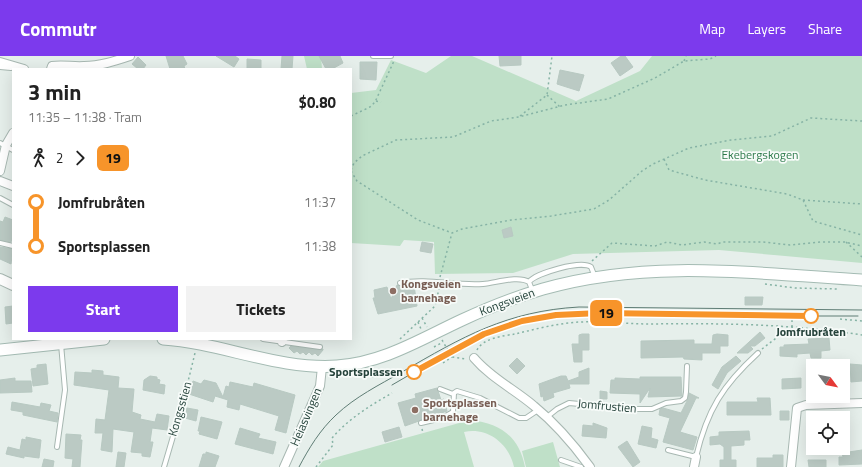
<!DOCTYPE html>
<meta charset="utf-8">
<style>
:root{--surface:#fff;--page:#f2f2f2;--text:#222;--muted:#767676;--accent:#7c3aed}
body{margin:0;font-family:"Titillium Web",sans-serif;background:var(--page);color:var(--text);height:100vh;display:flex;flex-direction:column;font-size:15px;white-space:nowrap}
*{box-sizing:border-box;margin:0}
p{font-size:13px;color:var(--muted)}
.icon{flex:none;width:22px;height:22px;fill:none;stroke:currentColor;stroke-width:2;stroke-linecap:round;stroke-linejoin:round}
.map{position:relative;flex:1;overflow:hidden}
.sheet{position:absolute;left:12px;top:12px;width:340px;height:272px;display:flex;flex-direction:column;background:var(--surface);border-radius:0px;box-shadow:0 4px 16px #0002}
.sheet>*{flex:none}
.badge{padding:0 8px;border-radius:6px;font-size:14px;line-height:26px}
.needle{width:26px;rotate:122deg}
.tools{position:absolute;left:806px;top:303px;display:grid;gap:8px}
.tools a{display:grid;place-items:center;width:44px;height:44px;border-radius:0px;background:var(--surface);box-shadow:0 4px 16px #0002;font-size:20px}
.map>.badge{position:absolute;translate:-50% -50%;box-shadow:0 0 0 2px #fff}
.legs{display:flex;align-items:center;gap:6px;height:44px;padding:0 16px;font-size:13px}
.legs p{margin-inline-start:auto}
.overview{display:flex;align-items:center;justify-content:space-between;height:68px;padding:0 16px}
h1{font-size:22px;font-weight:700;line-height:30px}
.button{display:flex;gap:8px;margin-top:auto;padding:8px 16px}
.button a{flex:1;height:46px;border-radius:0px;background:var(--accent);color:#fff;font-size:16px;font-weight:700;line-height:46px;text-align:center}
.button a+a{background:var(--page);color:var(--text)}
ul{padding:0 16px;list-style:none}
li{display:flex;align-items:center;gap:14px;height:44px;font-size:15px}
li i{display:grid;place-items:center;width:6px;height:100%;margin:0 5px;background:currentColor}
li i::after{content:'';width:10px;height:10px;margin:-5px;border:3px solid;border-radius:50%;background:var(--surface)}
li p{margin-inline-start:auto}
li:first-child i{background:linear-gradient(#0000 50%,currentColor 0)}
li:last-child i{background:linear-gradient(currentColor 50%,#0000 0)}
header{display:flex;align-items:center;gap:24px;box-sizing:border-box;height:56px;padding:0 20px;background:var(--accent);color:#fff}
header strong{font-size:19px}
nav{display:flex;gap:22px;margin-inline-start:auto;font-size:14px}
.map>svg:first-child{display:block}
.green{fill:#bfe0c8}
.building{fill:#bbcac4;stroke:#b8c9c2}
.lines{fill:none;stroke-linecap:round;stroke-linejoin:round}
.service-casing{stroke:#a8b8b2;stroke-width:6}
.minor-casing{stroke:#a8b8b2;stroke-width:10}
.tertiary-casing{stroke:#a8b8b2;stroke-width:12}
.secondary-casing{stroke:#a4bbb3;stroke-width:13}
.path{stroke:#86b3a5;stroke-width:1.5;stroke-dasharray:2 3;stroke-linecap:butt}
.service{stroke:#fff;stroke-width:4}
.minor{stroke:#fff;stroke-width:8}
.tertiary{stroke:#fff;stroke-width:10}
.secondary{stroke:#fff;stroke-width:11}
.tram{stroke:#5f7d75;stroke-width:1}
.line-1-casing{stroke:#fff;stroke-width:9}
.line-1{stroke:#f7942a;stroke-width:6}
.education-dot{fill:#8d6e63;stroke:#f7fbf9;stroke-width:1.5}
.stop-1-dot{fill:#fff;stroke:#f7942a;stroke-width:2}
.labels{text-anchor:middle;stroke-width:3.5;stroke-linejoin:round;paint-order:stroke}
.park-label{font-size:12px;fill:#2d7a4b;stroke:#f7fbf9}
.education-label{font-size:12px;font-weight:bold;fill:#785e54;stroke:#f7fbf9;text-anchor:start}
.street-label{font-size:12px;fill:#24423a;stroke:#f7fbf9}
.stop-label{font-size:12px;font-weight:bold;fill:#24423a;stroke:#f7fbf9}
</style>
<header>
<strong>Commutr</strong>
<nav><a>Map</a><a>Layers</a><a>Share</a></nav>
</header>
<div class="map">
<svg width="862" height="411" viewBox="0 0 862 411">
<rect width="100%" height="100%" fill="#e6efeb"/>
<!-- green -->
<path class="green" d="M304 0H321L322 13H307Z
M451 0H472L576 45 640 15 652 0H862V207L719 194 573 198 513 217 435 218 434 186 404 184 400 190 351 187V37L376 34 391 4 426 17Z
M470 364C501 367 519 381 525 411H514C509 388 488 371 464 376L474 411H318L323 405Z
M553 386 560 411H526L522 395Z"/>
<!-- building -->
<path class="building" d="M166 0H183L187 8 184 10 185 13H170Z
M216 0H235L239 3 234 11Z
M282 0H293L292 13H281Z
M319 0H340L343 7 332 13H326Z
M499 0H521V9L500 10Z
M621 0H625L633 11 620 20 611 7Z
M138 1 146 9 143 13H138L132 8Z
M247 3 261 4V13H247Z
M360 6H377L376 24 360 23Z
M560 14 584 19 579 35 557 28Z
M5 161 13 164V180L11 186 0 184V165L3 166Z
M511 171 513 180 504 182 502 174Z
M422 186 433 188 431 197 420 195Z
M0 191 13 193 11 208 0 203Z
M397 229H414L417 250 378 258 373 242H375L374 234 387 231 391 243Z
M745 241H763L762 249H745Z
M13 250V267L6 268 5 251Z
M760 276 765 282 755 290H750L753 293 748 297H737Z
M582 278H589V294H582V306H574L572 288H579V279Z
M717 278 728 279V290H720V297H702V304L684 303 683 301 641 302V285L694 284V288H712L713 279Z
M829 282 830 294 821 295V302H811L810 297 797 298V301L780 300V291H784V289L809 288 808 283Z
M291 290 323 293V294L318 300 315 297 312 299 309 296 306 299 303 296 300 298 297 295 294 297 289 292Z
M736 300 741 305 727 317 718 333 712 329 722 311Z
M517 302 525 310 517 318 509 310Z
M46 308 48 328 33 330 31 313 37 312V309Z
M850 308 862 309V325L851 326Z
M589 312V328H569L570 332 553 337 554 341 544 345 543 340 541 341 539 328 561 320H566L568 325 579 321V316Z
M92 314 103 315V319L119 321 118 332 134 333 132 356 141 359 140 363 155 366 157 358 169 360 167 374 152 372 150 386H153L150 401 142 400V397L131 396 134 376 113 373 112 396 101 394 103 377H95L96 363 105 364 109 334 74 329 75 316 92 317Z
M150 320 157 321V323L160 324 159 328 165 329 164 338 143 334 144 324Z
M640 321H681L682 340 648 341 650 332 640 347V338L610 337 611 324H615V322L640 323Z
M15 322V325H31L32 336 0 337V324Z
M801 322V332L782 333V323Z
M204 324 216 327 223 341 226 330 229 331 230 326 253 331 254 327 295 339 286 377 275 374 279 360 240 348 239 354 227 351 228 344 215 340 213 346 189 338 193 325 201 328Z
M437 332 441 344 444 343 447 355 405 370 398 347 416 342 415 338Z
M600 335 607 336V343H600Z
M689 337 699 342H696L680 376 697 381 693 394 663 386 670 362 659 359 660 353 663 352 681 357 688 343Z
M757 342H770L771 359H727V346H758Z
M12 346 40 351 41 347 51 349 49 355 58 357 57 366 23 359V356L11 354Z
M187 352 198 354 196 365 185 362Z
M780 355H789V364H780Z
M201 361 222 366 217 383 199 378 200 375H198Z
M593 367 607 372 606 382 582 380 583 369 593 370Z
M642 370 652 372 651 382 658 384 656 392 638 388Z
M399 371 402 381 385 386 382 376Z
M240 372 260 378 258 382 276 386 273 398 235 388Z
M749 375 750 384H744V389L731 390V404H736V411H720V404H724V391L720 388 710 389V381L719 380V376Z
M66 378 81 379 80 384H82L80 411H72L73 403 65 402Z
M26 381 41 384 39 402 24 400V402L6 398 8 391 20 394 22 383 26 384Z
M627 385 640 406 633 411 618 391Z
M862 394V408L839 409V401H843L842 397Z
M118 396 126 397 124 411H116Z
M206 396 219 400 215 411H199L203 398H206Z
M773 399H783V411H757V402H773Z
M44 403 54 405 53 411H42Z
M808 404H826V411H809Z"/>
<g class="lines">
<defs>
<path id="service" d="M373 0H391
M0 11 11 12
M0 87 13 94
M0 142 13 149
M0 187 13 190
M529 226C536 217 581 204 591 211L595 221
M400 227C428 222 455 230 483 228 496 227 518 219 529 226L533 236
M263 283 320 291
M440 333 453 338
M547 361 557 353 569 347 632 353H652L666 347 681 345 685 342 686 336 687 310
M421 367 442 362 453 356 454 337 457 335 480 342 519 362H526L538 354
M57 391 65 334 61 288
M668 394 696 401C707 354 723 329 758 297
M561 404 581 411
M164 411 184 343"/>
<path id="minor" d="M0 6 24 13
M51 13 52 10C63 8 73 11 84 10 100 10 115 5 130 0
M0 115 6 89 13 77
M0 125 13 130
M282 286 283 283
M474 302C491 322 514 333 534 350 555 367 574 389 590 411
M284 411 320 330 322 311
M694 411 696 401
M791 411 797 352 806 349 862 347"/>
<path id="tertiary" d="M0 223 13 229"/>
<path id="secondary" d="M163 283C222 287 278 314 337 310 383 307 421 283 462 264 488 252 515 241 543 233 647 203 755 217 862 224
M0 294 104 283"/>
</defs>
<!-- service casing -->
<use href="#service" class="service-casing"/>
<!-- minor casing -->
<use href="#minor" class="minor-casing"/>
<!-- tertiary casing -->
<use href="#tertiary" class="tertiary-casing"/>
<!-- secondary casing -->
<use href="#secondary" class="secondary-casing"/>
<!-- path -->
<path class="path" d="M684 5 686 0
M547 39 560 51
M376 45 381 46
M351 60 370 51 375 46 394 5
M520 60 547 39 552 0
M664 103 669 114 705 124 787 138 803 144 813 165 862 179
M351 114 354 107 362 100 396 84 453 81 491 65 519 61 565 49 608 43 655 22 684 5 710 3 716 0
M351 115 357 125 418 164 452 177
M803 144 862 148
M846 186 862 201
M592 205 612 187 655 190 667 186 682 189 704 186 717 188 723 186H763L790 189 821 186H845L862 190
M440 221 452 177 462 173 511 164 551 160 594 153 609 144 642 115 653 108 689 92 731 84 772 80 811 62 862 65
M765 228 795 232 837 233
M422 262 427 271
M840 263 862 265
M418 266 421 273
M792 271V264
M400 283 435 250 439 233
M442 284 452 301 466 303
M434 291 443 286
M762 293 789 272
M477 294C483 282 503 280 515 278 536 273 558 267 580 266 603 265 627 268 650 268 721 267 792 268 862 279
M443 307 452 301
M363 316 371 321 383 320
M185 338 195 297
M422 373 423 377
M316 411 333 389 332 382C348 363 371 349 392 337"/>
<!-- service -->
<use href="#service" class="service"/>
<!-- minor -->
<use href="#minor" class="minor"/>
<!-- tertiary -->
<use href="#tertiary" class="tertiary"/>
<!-- secondary -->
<use href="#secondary" class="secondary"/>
<!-- tram -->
<path class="tram" d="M792 260H858
M470 285C508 265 551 257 594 257
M392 329 442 300
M299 411C309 392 320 374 336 359 355 341 379 329 402 316 462 281 507 255 579 251L862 254"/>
</g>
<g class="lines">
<defs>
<path id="line-1" d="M414 316 484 278 522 265 556 259 600 257 811 260"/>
</defs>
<!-- line-1 casing -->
<use href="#line-1" class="line-1-casing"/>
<!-- line-1 -->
<use href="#line-1" class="line-1"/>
</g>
<!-- markers -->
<g class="education-dot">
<circle cx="393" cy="235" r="4"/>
<circle cx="415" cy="354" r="4"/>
</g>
<g class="stop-1-dot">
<circle cx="811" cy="260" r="7"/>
<circle cx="414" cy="316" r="7"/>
</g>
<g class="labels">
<!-- park labels -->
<g class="park-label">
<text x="760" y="103">Ekebergskogen</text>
</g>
<!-- education labels -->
<g class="education-label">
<text x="401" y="232">Kongsveien<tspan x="401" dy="14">barnehage</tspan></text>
<text x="423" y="351">Sportsplassen<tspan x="423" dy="14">barnehage</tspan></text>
</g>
<!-- street labels -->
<g class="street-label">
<text transform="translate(507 246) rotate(-20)" y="4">Kongsveien</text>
<text transform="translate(607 350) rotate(5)" y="4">Jomfrustien</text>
<text transform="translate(180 353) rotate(-74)" y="4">Kongsstien</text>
<text transform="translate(306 361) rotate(-67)" y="4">Heiasvingen</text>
</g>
<!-- stop labels -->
<g class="stop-label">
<text x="811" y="280">Jomfrubråten</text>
<text x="403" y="320" text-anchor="end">Sportsplassen</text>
</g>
</g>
</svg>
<div class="tools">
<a><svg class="needle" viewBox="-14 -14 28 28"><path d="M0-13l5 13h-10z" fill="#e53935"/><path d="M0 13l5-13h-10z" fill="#767676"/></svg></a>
<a><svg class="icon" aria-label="locate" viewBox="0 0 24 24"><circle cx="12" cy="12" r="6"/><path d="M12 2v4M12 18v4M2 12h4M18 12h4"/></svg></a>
</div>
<b class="badge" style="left:606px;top:257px;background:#f7942a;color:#111">19</b>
<section class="sheet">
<div class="overview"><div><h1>3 min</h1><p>11:35 – 11:38 · Tram</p></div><b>$0.80</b></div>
<div class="legs"><svg class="icon" aria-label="walk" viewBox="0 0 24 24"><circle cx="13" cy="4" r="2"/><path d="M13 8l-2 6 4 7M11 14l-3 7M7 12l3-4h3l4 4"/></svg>2<svg class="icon" aria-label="forward" viewBox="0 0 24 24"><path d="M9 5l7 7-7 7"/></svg><b class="badge" style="background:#f7942a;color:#111">19</b></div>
<ul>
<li><i style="color:#f7942a"></i><b>Jomfrubråten</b><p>11:37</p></li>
<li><i style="color:#f7942a"></i><b>Sportsplassen</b><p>11:38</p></li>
</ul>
<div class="button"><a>Start</a><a>Tickets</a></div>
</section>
</div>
